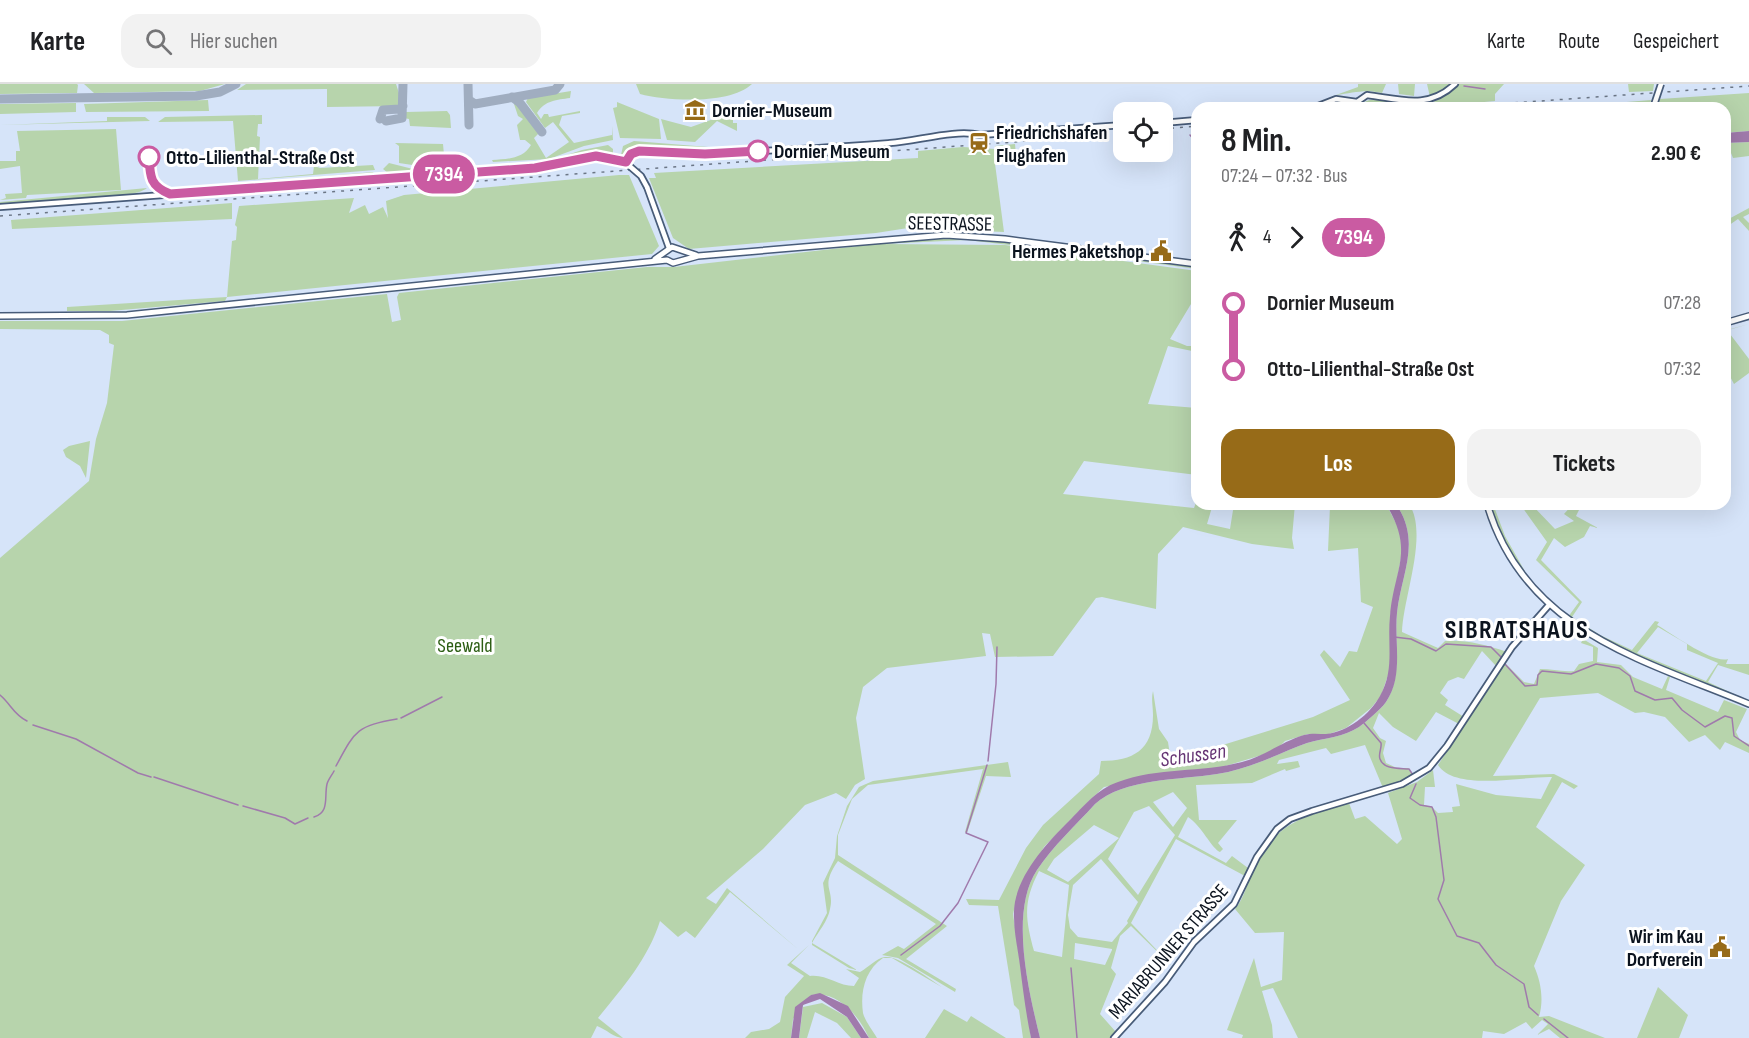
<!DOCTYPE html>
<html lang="de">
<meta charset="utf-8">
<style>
:root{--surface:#fff;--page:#f2f2f2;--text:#202124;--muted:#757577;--line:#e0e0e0;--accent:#976b18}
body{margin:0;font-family:"Sofia Sans Condensed",sans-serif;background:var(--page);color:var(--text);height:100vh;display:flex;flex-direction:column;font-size:22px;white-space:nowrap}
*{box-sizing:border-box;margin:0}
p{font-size:20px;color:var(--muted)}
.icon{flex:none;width:33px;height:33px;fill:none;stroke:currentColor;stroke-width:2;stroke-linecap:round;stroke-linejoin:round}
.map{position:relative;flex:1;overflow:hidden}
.side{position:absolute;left:1191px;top:18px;width:540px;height:408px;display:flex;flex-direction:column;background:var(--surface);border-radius:18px;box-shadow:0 6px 24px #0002}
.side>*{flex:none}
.badge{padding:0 12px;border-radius:20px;font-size:21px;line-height:39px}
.buttons{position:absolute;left:1113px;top:18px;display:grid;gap:12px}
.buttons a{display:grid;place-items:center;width:60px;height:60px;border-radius:12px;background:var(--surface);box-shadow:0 6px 24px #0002;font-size:30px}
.map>.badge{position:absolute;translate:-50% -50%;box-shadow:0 0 0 3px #fff}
.legs{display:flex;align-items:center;gap:9px;height:66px;padding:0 30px;font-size:20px}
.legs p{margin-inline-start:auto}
.head{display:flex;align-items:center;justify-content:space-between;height:102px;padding:0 30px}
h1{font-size:33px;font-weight:700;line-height:45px}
.button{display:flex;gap:12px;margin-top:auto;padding:12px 30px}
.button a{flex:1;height:69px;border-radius:18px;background:var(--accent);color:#fff;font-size:24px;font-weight:700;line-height:69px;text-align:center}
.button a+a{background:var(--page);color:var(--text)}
ul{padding:0 30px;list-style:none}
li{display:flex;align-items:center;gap:21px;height:66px;font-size:22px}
li i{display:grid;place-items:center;width:9px;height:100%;margin:0 8px;background:currentColor}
li i::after{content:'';width:15px;height:15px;margin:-8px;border:4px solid;border-radius:50%;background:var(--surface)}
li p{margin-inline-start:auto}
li:first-child i{background:linear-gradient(#0000 50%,currentColor 0)}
li:last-child i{background:linear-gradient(currentColor 50%,#0000 0)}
header{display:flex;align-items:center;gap:36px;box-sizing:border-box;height:84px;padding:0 30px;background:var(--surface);border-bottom:2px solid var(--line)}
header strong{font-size:28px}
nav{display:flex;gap:33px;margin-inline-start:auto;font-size:21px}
.search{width:420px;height:54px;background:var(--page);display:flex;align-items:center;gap:15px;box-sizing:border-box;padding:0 21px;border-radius:18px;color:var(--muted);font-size:22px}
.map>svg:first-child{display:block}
.green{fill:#b7d4ac;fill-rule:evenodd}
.water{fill:#a07aac}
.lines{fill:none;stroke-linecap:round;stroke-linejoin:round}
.stream{stroke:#a07aac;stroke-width:1.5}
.taxiway{stroke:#a0adc0;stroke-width:9}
.minor-casing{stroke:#485c79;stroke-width:8}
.major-casing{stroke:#485c79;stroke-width:8}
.minor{stroke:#fff;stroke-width:4.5}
.major{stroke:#fff;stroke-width:5}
.rail{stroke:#6b7686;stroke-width:1.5;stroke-dasharray:3 6;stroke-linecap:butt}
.minor-bridge-casing{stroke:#485c79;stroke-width:8;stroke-linecap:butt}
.minor-bridge{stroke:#fff;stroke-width:4.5}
.line-1-casing{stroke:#fff;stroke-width:14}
.line-1{stroke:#ca5ba2;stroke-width:9}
.stop-1-dot{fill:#fff;stroke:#ca5ba2;stroke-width:3}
.labels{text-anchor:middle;stroke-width:6;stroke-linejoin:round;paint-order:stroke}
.poi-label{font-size:20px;font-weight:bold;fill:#0b131e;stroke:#fff;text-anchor:start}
.stop-label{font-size:20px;font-weight:bold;fill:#0b131e;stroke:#fff;text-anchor:start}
.street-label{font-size:20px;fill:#0b131e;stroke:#fff}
.park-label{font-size:20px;fill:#2c5d13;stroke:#fff}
.water-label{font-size:21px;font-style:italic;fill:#663575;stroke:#fff}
.district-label{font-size:26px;font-weight:bold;letter-spacing:1.5px;fill:#0b131e;stroke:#fff}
</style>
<header>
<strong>Karte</strong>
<div class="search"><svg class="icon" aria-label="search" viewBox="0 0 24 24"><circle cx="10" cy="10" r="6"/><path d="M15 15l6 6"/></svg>Hier suchen</div>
<nav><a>Karte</a><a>Route</a><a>Gespeichert</a></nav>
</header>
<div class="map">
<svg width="1749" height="954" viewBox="0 0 1749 954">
<rect width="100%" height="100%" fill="#d6e4f9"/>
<!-- green -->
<path class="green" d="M0 0H77L78 1 77 9 0 10Z
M84 0H225L200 7 94 9Z
M246 0H396L399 9 400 22 327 23V5L237 6Z
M636 0H752C730 21 667 17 640 10Z
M1358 0H1386L1382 9C1365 5 1353 9 1336 11L1358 3Z
M1398 0H1415L1414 12 1399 10Z
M1427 0H1452L1442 9 1430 13Z
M1458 0H1504L1495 10V17L1419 24H1363V19C1377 8 1410 27 1431 19 1440 16 1451 6 1458 0Z
M1628 0H1654L1653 7 1629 8Z
M571 7 570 14C557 16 545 16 537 29L541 35 544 30H548L549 33 580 27V29L562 32 559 41 574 59 612 51V42L613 56 584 62 549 75 493 78 492 76C507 75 523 75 531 61L525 56H520L517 41 523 35 518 32 514 20 516 19 539 49 534 54 546 74 569 58 553 38 545 44 526 18 528 14Z
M1749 9V47L1725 49V24H1657L1660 15Z
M208 16 209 27 86 28 84 20Z
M1651 16 1649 24H1593L1590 21Z
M617 18 659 35 661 55 620 54 613 24 617 23Z
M76 19V28L0 30V20Z
M447 27 450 31 451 44 410 42 409 35 404 34 406 28Z
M733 28V39H737V47L717 37 695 58 667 56 661 35 691 43Z
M262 31V40H258L257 52 260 53 258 95 313 90 314 82 320 84 373 81 375 86 238 97 233 37 158 38 165 33Z
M107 33H145L150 37 0 41 107 37Z
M116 45 121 106 27 111 26 114 0 116 6 114 5 110 22 109 20 82 0 85V77H16V67H20L17 47Z
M634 57 733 65 738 67 642 65 621 71 623 62Z
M1749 58V72L1733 74 1731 69H1725V59Z
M395 59 443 60 444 71H453L449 81 419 82 399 79V62Z
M1015 60 1016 71 994 72 1004 148 908 144 876 149 689 165 673 154 649 94H656L654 89 918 74V67L963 63 995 65V62Z
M608 61 613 65V70C587 67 561 78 535 82 488 89 436 89 388 89L383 85 389 79 417 86 530 79 549 77 582 66Z
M374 88 368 92 191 107 158 104 174 105Z
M619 91H629L659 162 652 170 227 213 225 217 110 227H67V223L227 213 232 157 236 156 237 143 235 141 239 122 354 114 349 129 365 121 369 130 383 123 388 134 386 117 404 111Z
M147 104C132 117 26 119 0 121V118Z
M232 119V135L12 145 11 136Z
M1749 124V130L1743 133 1749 139V147L1738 135 1725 144V137Z
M946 153 989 156 1105 172 967 156 880 160 1005 161 1197 187V210L1170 255 1187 262H1197V268L1168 262 1148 320 1197 324V391L1084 377 1063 410 1194 424 1197 416V420H1213L1207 440 1230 445 1234 420H1295L1292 454 1294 465 1252 460 1183 443 1158 470 1156 525 1102 513 1096 514 1053 572 995 573 990 550 982 549 986 572 887 584 863 603 856 634 865 695 855 701 846 715 836 709 805 721 763 765 706 814 716 820 727 804 799 866 730 808 695 854 686 847 678 853 660 837C648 875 623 903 598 934L623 954C614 954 606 945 597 942L591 954H0V474L89 397 96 355 107 319 114 261 109 259V251L100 246 0 245V237H122L387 210 392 238 401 236 397 213 399 209 647 183H674L876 160 878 158Z
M1111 171 1197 182V185L1107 173Z
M1749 240 1727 246 1749 275V289L1734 300 1725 283V247Z
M90 357 86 394 80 382 66 373 63 366 69 362Z
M1369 420H1386L1399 445 1403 463 1390 533 1391 582 1381 612 1371 624 1346 644 1329 650H1308L1285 657 1275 667 1219 684 1104 703 1089 717 1044 763 1019 806 1013 830 1031 954H1023L1019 926 1014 921 998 822 969 821 966 815 999 816 1026 764 1043 741 1099 690 1101 677C1133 677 1153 666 1153 631 1153 622 1151 615 1153 607L1159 645 1168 658 1171 678 1198 676 1200 668 1313 633 1350 616 1320 571 1324 566 1340 583 1349 567 1357 568 1373 523 1361 518 1358 464 1328 467 1330 422 1373 426V422Z
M1396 420H1409C1429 450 1403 513 1402 548L1438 564 1445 557C1468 556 1486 561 1507 568L1497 583 1482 567 1464 595 1458 593 1448 597 1440 609 1448 616 1445 621 1464 633 1459 640 1436 628 1416 657 1393 643 1379 629 1373 644 1380 654 1386 657 1383 669 1386 679 1397 684H1408L1414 693 1383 704 1365 661 1331 670 1326 664 1279 676 1277 680 1298 677 1300 683 1286 687 1285 685 1252 699 1196 701 1199 736H1237L1218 759 1223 765 1220 768C1212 765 1201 741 1188 733L1178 753 1226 779 1232 772 1248 784 1245 792 1176 755 1131 839 1173 883 1131 842 1120 852 1111 884 1116 890 1100 930 1116 948 1111 954H1040C1029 908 1009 828 1037 786 1053 762 1076 741 1095 720 1124 694 1180 696 1217 690 1250 685 1277 670 1307 659 1324 654 1344 653 1359 643 1367 637 1380 626 1386 618 1403 593 1394 557 1397 529 1401 490 1422 458 1396 420ZM1173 708 1187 724 1173 743 1153 718ZM1149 722 1175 751 1138 811 1108 775 1134 728ZM1094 741 1119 754 1068 798 1047 786 1054 775ZM1101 775 1138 818 1127 837 1128 839 1112 858 1078 853 1070 844 1068 831 1073 801ZM1039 787 1069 801 1062 873 1034 867C1025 834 1023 818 1039 787ZM1075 859 1112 865V866L1105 881 1074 875Z
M1490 420H1493L1505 452 1527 491 1506 461Z
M1520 420H1531L1555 445 1574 437 1564 430 1573 420 1580 424 1576 432 1598 444 1590 442 1584 453 1565 463 1554 454 1541 476 1582 518 1572 533 1600 551 1632 566 1655 537 1659 538 1657 541C1671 549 1713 580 1728 575L1726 580H1749V591L1718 581 1708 598 1749 617 1614 562 1568 533 1579 518 1536 476 1547 458ZM1658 543 1687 560V566L1718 579 1706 597 1637 569Z
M1583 555 1598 564 1597 578 1621 581 1633 593 1662 605 1668 592 1670 593 1666 606 1718 628 1724 616 1747 625 1736 648 1740 656 1749 660V669L1725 658 1720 666 1705 651 1689 658 1665 633 1644 628 1635 629 1598 609 1540 614 1493 692 1554 690 1578 702 1574 705 1562 698 1536 743 1585 781 1561 817 1534 882C1541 898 1544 915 1539 933L1549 932 1605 954H1560L1549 945 1537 951 1548 940 1542 936 1532 945 1526 938 1504 950 1483 947 1482 954H1298L1273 904 1262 907 1272 941 1273 954H1242L1243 951 1227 946 1254 874 1261 903 1282 896 1284 848 1255 849 1235 825C1244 815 1247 799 1253 786 1275 738 1303 733 1349 719L1355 735 1365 732 1397 760 1402 755 1388 709 1417 698 1433 686 1435 703H1425L1424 721 1432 723 1438 729 1453 728 1452 723 1460 722 1456 700 1496 711 1541 715 1552 693C1524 692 1455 708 1438 681L1505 579 1524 598 1534 600 1540 585C1552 585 1561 588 1574 587L1579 580 1593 577V563L1581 559Z
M1008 678 1011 693 986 692 967 749 965 748 983 685 868 701 852 715 838 751V771L947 842 906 875 956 905 955 908 898 874 882 871 898 862 904 865 936 840 838 777C819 804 835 804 830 825 828 837 818 848 812 859L857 886 849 884 812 861V857L827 829 823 799 835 774 837 752 847 722 859 703 873 697Z
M809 861 791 879 810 892C826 890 838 902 854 902L859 894 846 885 860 888C868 884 876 874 885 873 899 871 932 897 945 905L892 874H883C865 886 860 908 863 929 865 937 873 947 877 954H869C859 932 838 906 811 911L793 935 791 954H745L751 948 769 945 780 938 785 913 804 892 787 881Z
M1658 903 1688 931 1679 954H1637Z
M822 919 847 933 861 954H851L837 939 815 928 807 954H799L803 923Z
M944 925 967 938 971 932 1006 954H925Z"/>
<!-- water -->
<path class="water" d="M1749 47V58L1725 59V49Z
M1386 420H1396C1422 458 1401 490 1397 529 1394 558 1404 592 1386 618 1380 626 1367 637 1359 643 1344 653 1324 654 1307 659 1277 670 1250 685 1217 690 1180 696 1124 694 1095 720 1076 741 1053 762 1037 786 1009 828 1029 908 1040 954H1031C1026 930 1023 906 1020 882 1018 866 1014 849 1014 833 1012 796 1045 761 1069 737 1084 722 1097 705 1118 698 1158 683 1201 689 1242 678 1267 671 1281 658 1304 651 1311 649 1319 650 1326 650 1348 648 1370 630 1380 612 1395 585 1387 561 1390 532 1394 484 1415 468 1386 420Z
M820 909 848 922 869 954H861L847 933 820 915 803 921 799 954H791L795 923 811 911Z"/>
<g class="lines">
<!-- stream -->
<path class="stream" d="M1464 2 1485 5
M1190 51 1197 59
M1394 553 1411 555 1436 567 1446 560 1491 563 1502 574
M1504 579 1525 602 1537 601 1538 591 1542 587 1571 590 1596 580 1619 584 1630 592 1635 607 1655 616 1672 614 1682 626 1705 643 1725 632 1732 634 1734 652 1749 662
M0 611C11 620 13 630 27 637
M401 634 442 613
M1364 639 1381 659C1382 664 1378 670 1380 675 1384 686 1400 684 1409 685L1413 691
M33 641 76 655 138 689 151 693
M988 677 996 600 997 563
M336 682C355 647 356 642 397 635
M154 693 238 721
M1416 700 1410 714 1420 721 1432 723 1436 733 1444 796 1438 815 1457 852 1479 859 1496 881 1524 900 1529 923 1538 931
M243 722 285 734 295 740 308 734
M314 733C330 728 324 713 327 700 328 696 332 691 334 687
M901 871 940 842 958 819 988 758 966 749 987 681
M1071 884 1077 954
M1544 935 1568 954"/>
<!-- taxiway -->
<path class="taxiway" d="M468 0 469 41
M512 13 520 19 542 48
M0 15 196 12 220 8 236 0
M469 16 475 20 555 6 560 0
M380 35 383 26 400 25 403 22
M386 37 402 34 403 0"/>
<defs>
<path id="minor" d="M1357 18 1367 11C1400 15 1428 26 1455 0
M1313 24 1336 15 1357 18
M1162 39 1197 36
M980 51 1124 41
M647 103 669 164
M0 123 535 84 596 72 626 79 631 70 639 67C723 71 806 65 890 59 918 57 955 45 980 51
M1114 954 1165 898 1194 858 1234 820 1257 773 1277 745 1290 735 1312 727 1402 700 1429 684 1447 662 1512 563 1549 521"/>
<path id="major" d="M655 175 672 163 696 171
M0 232 127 231 667 176 673 179 698 172 946 151 1005 155 1197 180
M1725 239 1749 232
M1487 420C1524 546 1640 575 1749 620"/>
</defs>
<!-- minor casing -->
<use href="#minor" class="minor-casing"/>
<!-- major casing -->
<use href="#major" class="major-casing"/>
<!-- minor -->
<use href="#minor" class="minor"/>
<!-- major -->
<use href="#major" class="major"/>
<!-- rail -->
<path class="rail" d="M1443 24 1749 2
M1162 45 1197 42
M0 132 1124 50"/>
<defs>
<path id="minor-bridge" d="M1653 24 1661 0
M626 79 641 92 647 103"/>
</defs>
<!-- minor-bridge casing -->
<use href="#minor-bridge" class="minor-bridge-casing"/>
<!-- minor-bridge -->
<use href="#minor-bridge" class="minor-bridge"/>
</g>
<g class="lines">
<defs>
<path id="line-1" d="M149 73C150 93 150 102 170 110L535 84 596 72 626 78 631 70 639 67 705 70 758 67"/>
</defs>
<!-- line-1 casing -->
<use href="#line-1" class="line-1-casing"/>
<!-- line-1 -->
<use href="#line-1" class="line-1"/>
</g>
<!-- icons -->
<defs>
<symbol id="museum-bare" viewBox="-9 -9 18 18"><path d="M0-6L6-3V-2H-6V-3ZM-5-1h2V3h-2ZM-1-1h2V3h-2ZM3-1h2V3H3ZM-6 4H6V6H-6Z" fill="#976b18" stroke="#fff" stroke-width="2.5" paint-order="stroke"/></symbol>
<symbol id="station-bare" viewBox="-9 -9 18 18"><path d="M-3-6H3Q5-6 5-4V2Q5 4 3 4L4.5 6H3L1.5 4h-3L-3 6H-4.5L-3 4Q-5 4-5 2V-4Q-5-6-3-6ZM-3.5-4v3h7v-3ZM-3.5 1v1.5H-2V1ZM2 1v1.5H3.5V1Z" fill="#976b18" stroke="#fff" stroke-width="2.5" paint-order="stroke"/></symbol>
<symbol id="civic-bare" viewBox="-9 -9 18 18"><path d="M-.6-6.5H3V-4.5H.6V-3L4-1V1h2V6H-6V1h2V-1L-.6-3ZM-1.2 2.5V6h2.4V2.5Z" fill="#976b18" stroke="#fff" stroke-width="2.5" paint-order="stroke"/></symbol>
</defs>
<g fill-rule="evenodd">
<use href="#museum-bare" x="680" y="11" width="30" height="30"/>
<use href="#station-bare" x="964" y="44" width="30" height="30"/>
<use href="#civic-bare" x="1146" y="152" width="30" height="30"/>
<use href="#civic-bare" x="1705" y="848" width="30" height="30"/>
</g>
<!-- markers -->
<g class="stop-1-dot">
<circle cx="758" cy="67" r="10"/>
<circle cx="149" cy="73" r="10"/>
</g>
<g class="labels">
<!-- poi labels -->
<g class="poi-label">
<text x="712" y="33">Dornier-Museum</text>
<text x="996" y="55">Friedrichshafen<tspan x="996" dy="23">Flughafen</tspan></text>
<text x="1144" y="174" text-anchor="end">Hermes Paketshop</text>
<text x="1703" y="859" text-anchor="end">Wir im Kau<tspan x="1703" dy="23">Dorfverein</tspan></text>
</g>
<!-- stop labels -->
<g class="stop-label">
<text x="774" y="74">Dornier Museum</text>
<text x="166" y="80">Otto-Lilienthal-Straße Ost</text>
</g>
<!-- street labels -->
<g class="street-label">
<text transform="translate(950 139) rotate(1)" y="7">SEESTRASSE</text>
<text transform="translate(1168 867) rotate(-49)" y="7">MARIABRUNNER STRASSE</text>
</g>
<!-- park labels -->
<g class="park-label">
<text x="465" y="568">Seewald</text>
</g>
<!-- water labels -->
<g class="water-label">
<text transform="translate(1193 671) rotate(-8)" y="7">Schussen</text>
</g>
<!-- district labels -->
<g class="district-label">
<text x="1517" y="554">SIBRATSHAUS</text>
</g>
</g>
</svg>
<div class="buttons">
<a><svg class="icon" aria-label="locate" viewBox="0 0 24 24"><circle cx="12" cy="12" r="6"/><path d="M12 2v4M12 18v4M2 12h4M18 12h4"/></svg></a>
</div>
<b class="badge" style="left:444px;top:90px;background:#ca5ba2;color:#fff">7394</b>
<section class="side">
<div class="head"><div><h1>8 Min.</h1><p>07:24 – 07:32 · Bus</p></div><b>2.90 €</b></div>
<div class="legs"><svg class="icon" aria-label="walk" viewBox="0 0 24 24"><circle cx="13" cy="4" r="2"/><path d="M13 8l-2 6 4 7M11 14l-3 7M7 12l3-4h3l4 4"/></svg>4<svg class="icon" aria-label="forward" viewBox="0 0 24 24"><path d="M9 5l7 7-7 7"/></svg><b class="badge" style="background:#ca5ba2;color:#fff">7394</b></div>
<ul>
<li><i style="color:#ca5ba2"></i><b>Dornier Museum</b><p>07:28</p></li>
<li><i style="color:#ca5ba2"></i><b>Otto-Lilienthal-Straße Ost</b><p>07:32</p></li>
</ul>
<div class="button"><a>Los</a><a>Tickets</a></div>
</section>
</div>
